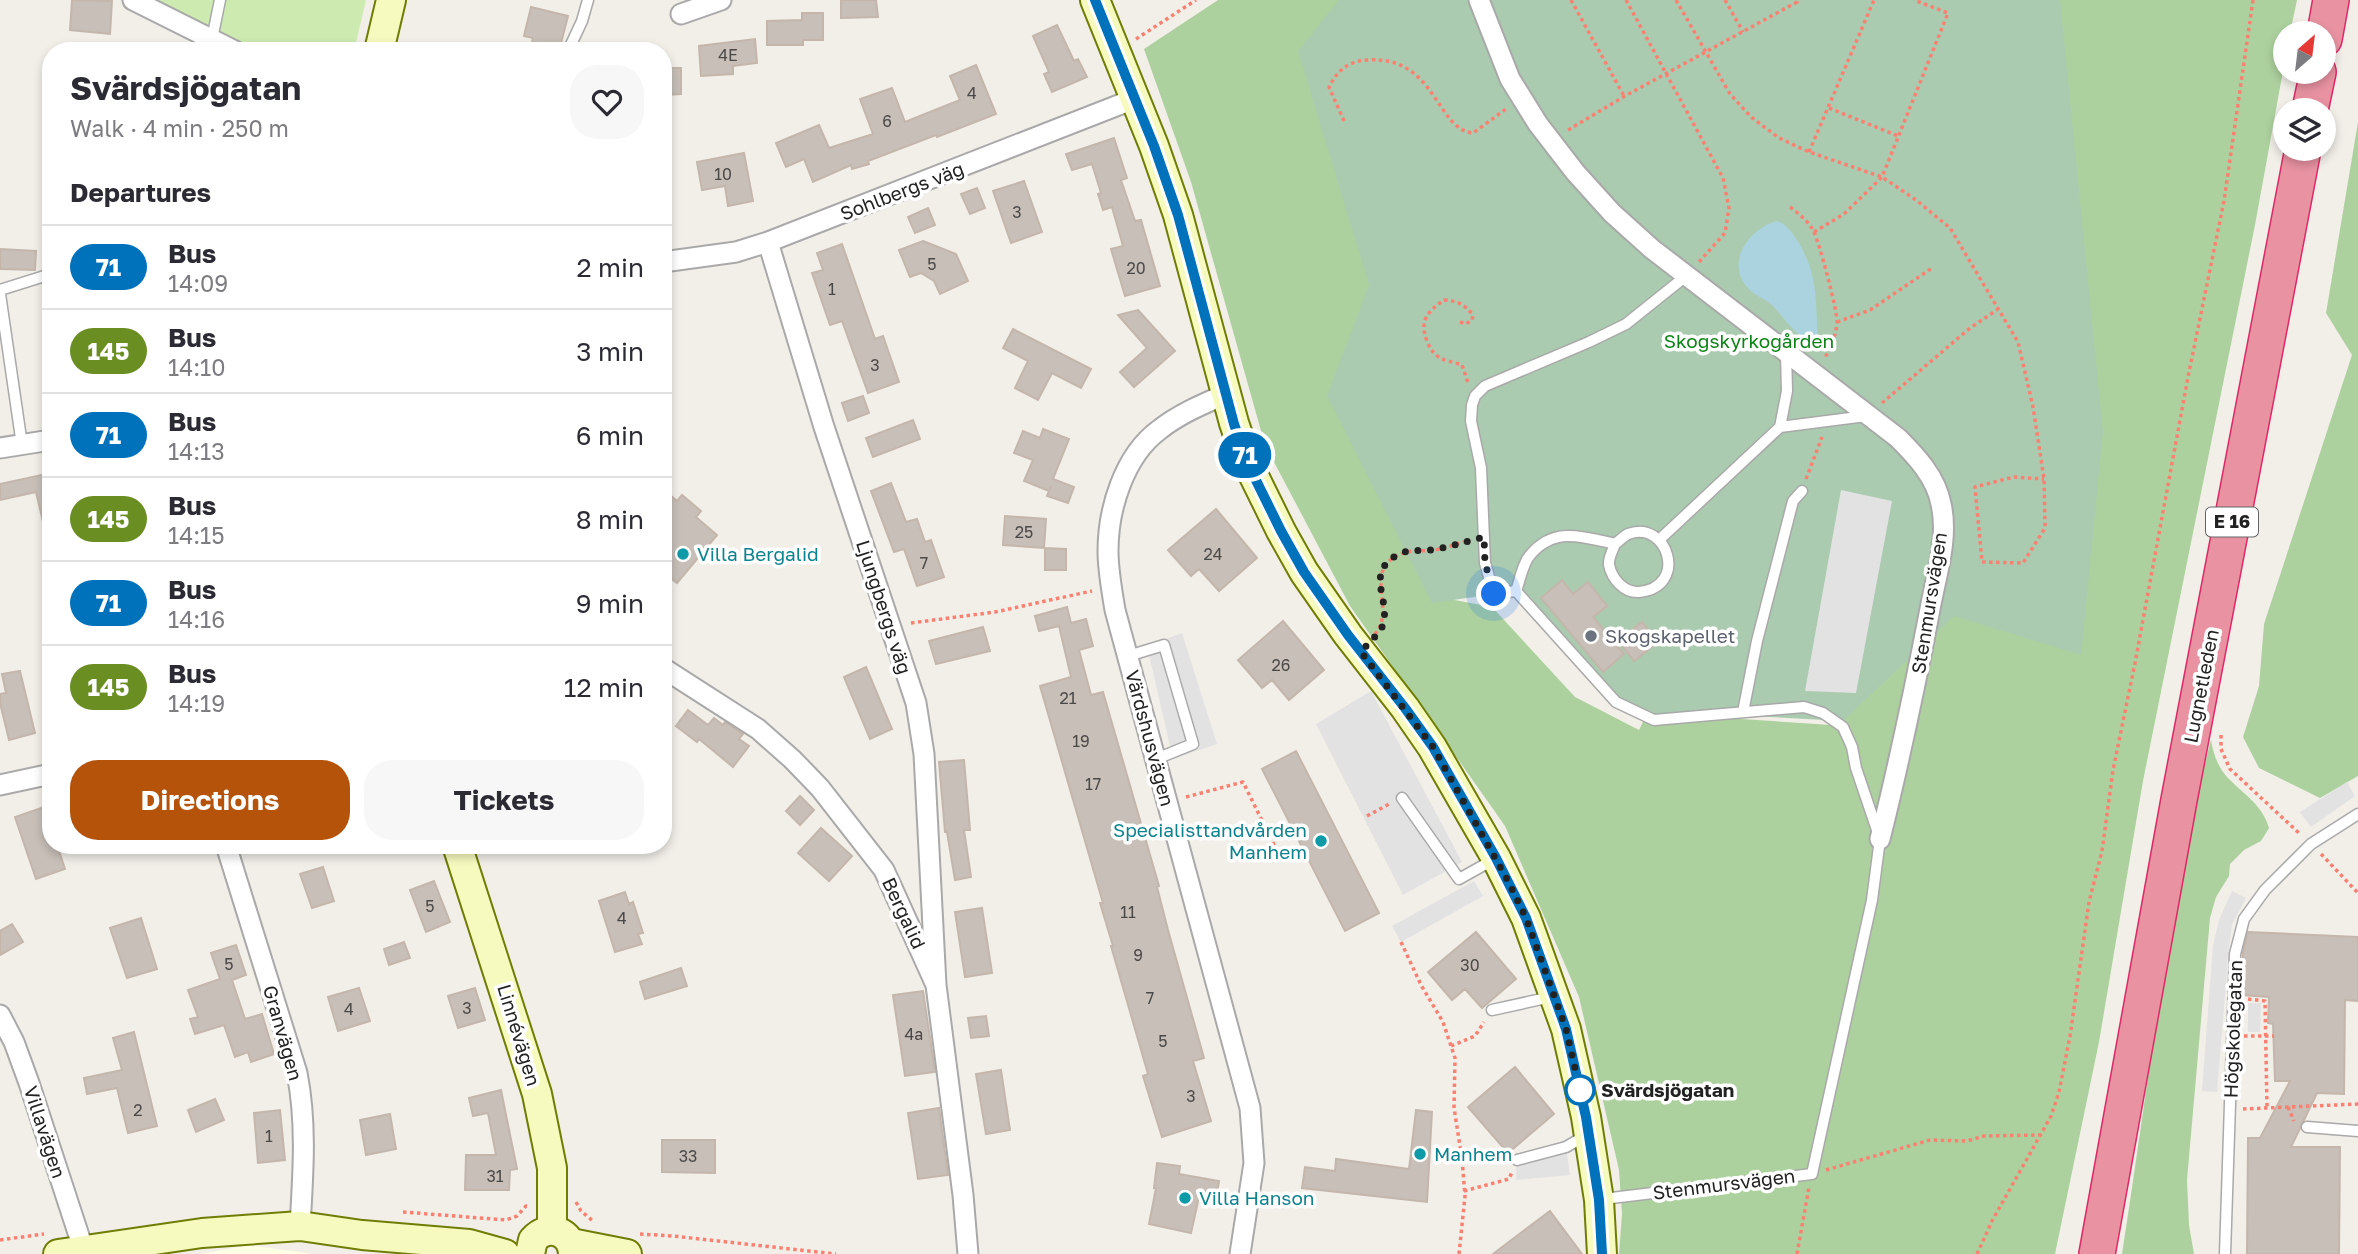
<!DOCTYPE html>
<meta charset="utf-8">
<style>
:root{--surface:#fff;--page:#f7f7f7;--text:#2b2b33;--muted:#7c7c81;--line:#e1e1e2;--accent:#b45309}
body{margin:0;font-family:"Golos Text",sans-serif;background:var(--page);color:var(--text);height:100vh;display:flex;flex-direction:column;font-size:26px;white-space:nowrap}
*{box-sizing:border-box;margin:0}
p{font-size:23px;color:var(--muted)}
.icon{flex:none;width:38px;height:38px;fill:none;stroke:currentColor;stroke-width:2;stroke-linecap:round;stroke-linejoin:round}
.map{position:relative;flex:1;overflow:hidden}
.details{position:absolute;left:42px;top:42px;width:630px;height:812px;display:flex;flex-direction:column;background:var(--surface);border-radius:28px;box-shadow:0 4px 10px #0003}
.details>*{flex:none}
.badge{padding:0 14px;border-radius:23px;font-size:24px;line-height:46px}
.needle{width:46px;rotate:28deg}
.buttons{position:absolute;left:2273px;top:21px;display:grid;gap:14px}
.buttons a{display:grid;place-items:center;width:63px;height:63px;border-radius:50%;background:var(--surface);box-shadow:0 4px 10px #0003;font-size:35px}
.you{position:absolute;width:35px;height:35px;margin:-18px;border:5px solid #fff;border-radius:50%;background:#1a73e8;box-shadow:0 0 0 10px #1a73e833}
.map>.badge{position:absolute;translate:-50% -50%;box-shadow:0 0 0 4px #fff}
h2{padding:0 28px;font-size:26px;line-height:63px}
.round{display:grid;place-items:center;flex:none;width:74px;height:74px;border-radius:28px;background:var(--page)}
.summary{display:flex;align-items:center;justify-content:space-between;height:119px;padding:0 28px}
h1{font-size:33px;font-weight:700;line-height:52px}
.cta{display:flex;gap:14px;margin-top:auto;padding:14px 28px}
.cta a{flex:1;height:80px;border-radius:28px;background:var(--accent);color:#fff;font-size:28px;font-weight:700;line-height:80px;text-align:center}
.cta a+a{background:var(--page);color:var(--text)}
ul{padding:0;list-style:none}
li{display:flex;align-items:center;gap:21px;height:84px;padding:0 28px;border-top:2px solid var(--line)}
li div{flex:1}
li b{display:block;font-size:26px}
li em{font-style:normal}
li .badge{min-width:77px;font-weight:700;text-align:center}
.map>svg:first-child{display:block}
.education{fill:#ffffe5}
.grass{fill:#cdebb0}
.forest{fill:#add19e}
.cemetery{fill:#aacbaf}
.parking{fill:#e2e2e2}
.water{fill:#aad3df}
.building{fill:#c7bfb8;stroke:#c4b6ab;stroke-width:2}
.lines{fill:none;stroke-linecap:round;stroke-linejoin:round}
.lane-casing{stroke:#a9a9a9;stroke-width:13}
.street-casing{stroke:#a9a9a9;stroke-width:23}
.secondary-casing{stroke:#707d05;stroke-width:32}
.highway-casing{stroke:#dc2a67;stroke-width:38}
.path{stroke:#fa8072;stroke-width:3.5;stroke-dasharray:3.5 3.5;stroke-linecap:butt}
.lane{stroke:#fff;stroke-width:10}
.street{stroke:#fff;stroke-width:19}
.secondary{stroke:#f7fabf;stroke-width:28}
.highway{stroke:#e892a2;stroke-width:35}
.line-casing{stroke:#fff;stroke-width:16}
.line{stroke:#0072bc;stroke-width:10}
.walk{stroke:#222;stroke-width:7;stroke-dasharray:0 12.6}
.culture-dot{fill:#0f9aa8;stroke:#fff;stroke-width:2.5}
.worship-dot{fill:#6b7280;stroke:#fff;stroke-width:2.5}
.stop-dot{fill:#fff;stroke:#0072bc;stroke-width:3.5}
.labels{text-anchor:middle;stroke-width:7;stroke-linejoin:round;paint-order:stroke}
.number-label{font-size:16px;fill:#4b4948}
.shield{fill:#fff;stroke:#646464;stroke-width:2}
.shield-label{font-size:18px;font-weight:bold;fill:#222}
.street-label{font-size:19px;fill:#222;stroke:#fff}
.park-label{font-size:19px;fill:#0c8416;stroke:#fff}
.culture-label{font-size:19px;fill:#0d838f;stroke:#fff;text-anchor:start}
.worship-label{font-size:19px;fill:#5b616d;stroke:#fff;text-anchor:start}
.stop-label{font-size:19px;font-weight:bold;fill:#222;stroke:#fff;text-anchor:start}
</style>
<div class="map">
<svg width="2358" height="1254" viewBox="0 0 2358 1254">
<rect width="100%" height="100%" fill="#f2efe9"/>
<!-- education -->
<path class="education" d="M249 1245 313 1254H201Z"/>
<!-- grass -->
<path class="grass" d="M149 0H366L354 51H256Z"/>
<!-- forest -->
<path class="forest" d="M1218 0H1550L1405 190 1428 595 1492 607 1575 697 1639 730 1686 632 1726 718 1831 725 1864 701 1990 0H2297L2290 33H2286L2285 60 2255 225 2143 781 2099 1042 2055 1254H1619L1622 1214 1619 1170 1579 997 1505 826 1350 606 1265 445 1191 182 1144 49Z
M2358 122V776L2320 798 2259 768 2243 737 2259 686 2264 624 2352 355 2326 313Z
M2211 740C2213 753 2218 767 2227 777 2243 794 2262 804 2269 828L2261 841 2244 850 2230 864 2229 876 2216 897 2210 918 2187 1180 2189 1225 2194 1254H2122C2149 1082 2167 909 2211 740Z"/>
<!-- cemetery -->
<path class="cemetery" d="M1339 0H2060L2103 432 2081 655 1954 616 1843 721 1715 714 1655 715 1616 702 1516 591 1432 603 1327 396 1369 285 1298 51Z"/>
<!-- parking -->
<path class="parking" d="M1841 490 1892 501 1856 693 1805 691Z
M1182 633 1217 744 1173 759 1147 646Z
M1371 691 1462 862 1403 895 1316 724Z
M2347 782 2355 796 2311 827 2300 812Z
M1474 881 1483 896 1401 942 1392 926Z
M2232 891 2246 898 2232 925 2229 947 2217 1092 2202 1091 2213 945 2219 920Z
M2248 1003H2261L2260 1032H2248Z
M1566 1147 1570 1175 1516 1180 1517 1160Z"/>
<!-- water -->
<path class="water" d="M1777 221C1793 226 1809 259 1812 275 1817 294 1816 316 1818 336L1814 339C1796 340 1784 317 1773 306 1765 298 1754 296 1747 287 1725 261 1750 228 1777 221Z"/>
<!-- building -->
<path class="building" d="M72 0 112 1 110 34 70 30Z
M841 0H876L878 17 841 18Z
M531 7 568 16 559 51H530L533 38 524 36Z
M802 13H823V40H803V45H767V21L802 20Z
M1057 25 1074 61 1078 59 1087 77 1052 92 1044 74 1049 72 1033 36Z
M755 39 757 63 733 66V74L701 76 699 46Z
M976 65 996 114 937 137 936 135 868 161 869 164 852 169 851 165 813 182 804 159 786 167 776 143 819 125 829 148 873 134 860 99 892 88 905 122 960 100 950 76Z
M663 68H681V94L663 95Z
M1114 138 1127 178 1121 180 1135 221 1141 220 1160 286 1125 296 1111 249 1123 246 1112 207 1103 210 1098 194 1101 193 1092 164 1072 170 1066 154Z
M744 153 753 201 728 206 725 186 702 190 697 162Z
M1024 181 1042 232 1011 243 993 191Z
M977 188 985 208 970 214 961 194Z
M928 208 935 225 915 233 908 217Z
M923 241 956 254 968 281 940 294 934 281 921 273 910 277 899 250Z
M842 244 875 339 883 336 899 382 868 393 842 321 830 325 812 273 823 270 817 253Z
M0 249 36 251 35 270 0 269Z
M1138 310 1175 351 1134 387 1120 372 1147 348 1118 315Z
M1013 329 1091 369 1081 388 1052 373 1038 400 1015 388 1028 361 1003 348Z
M863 396 869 413 848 421 842 403Z
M913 420 920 439 873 457 866 438Z
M1043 429 1069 439 1053 479 1074 487 1068 503 1047 496 1051 486 1049 491 1024 481 1033 460 1014 453 1023 431 1040 438Z
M51 473V526H44L36 492 0 500V484Z
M891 483 906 522 917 519 925 542 931 540 944 577 917 586 904 549 894 552 871 491Z
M663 489 677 501 682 495 701 511 696 517 717 535 677 583 663 572Z
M1216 509 1257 558 1219 591 1199 569 1191 576 1168 550Z
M1005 516 1046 519 1044 548 1003 545Z
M1045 548 1066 549V570H1045Z
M1562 580 1573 594 1588 582 1607 606 1593 617 1624 654 1603 672 1541 598Z
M1067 607 1071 623 1086 619 1093 646 1079 650 1091 695 1103 692 1159 886 1157 887 1168 930 1204 1058 1193 1061 1211 1121 1162 1137 1143 1076 1148 1074 1111 946H1113L1100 903H1103L1040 686 1071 677 1059 626 1039 631 1035 616Z
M1283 621 1324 670 1289 700 1272 680 1262 688 1238 660Z
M1642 622 1658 642 1634 661 1618 641Z
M983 627 990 651 936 664 929 641Z
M866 667 892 729 870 739 844 677Z
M20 671 35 733 9 740 0 703V694L6 693 2 674Z
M688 710 708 725 714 718 723 725 725 722 743 734 739 739 749 746 733 767 699 739 697 742 676 726Z
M1296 751 1379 913 1345 931 1262 769Z
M964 760 970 830H964L971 877 955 880 947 832H945L939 762Z
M800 796 814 810 800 825 786 811Z
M44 807 51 827V845H57L65 869 36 879 15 817Z
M821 828 852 856 829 881 798 853Z
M323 867 334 901 312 908 300 874Z
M434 881 450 922 426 932 410 890Z
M625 892 629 904 633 902 643 933 638 934 642 944 615 952 599 901Z
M982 908 992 973 965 977 955 912Z
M141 918 157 969 127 978 110 928Z
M12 924 23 942 0 955V931Z
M1476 932 1516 979 1482 1008 1465 989 1452 1000 1428 972Z
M2248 932 2358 937V1001L2345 1000 2344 1094 2317 1093 2291 1147H2340L2339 1254H2247L2248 1138H2260L2290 1081H2275L2273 1024 2268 1023 2269 997 2241 995 2243 952Z
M404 942 410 958 389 965 384 949Z
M236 945 246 975 232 980 245 1019 262 1014 274 1054 251 1062 248 1052 235 1057 224 1025 195 1034 190 1019 198 1017 188 990 220 979 211 953Z
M681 968 687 986 645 999 640 982Z
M359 988 370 1021 338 1031 328 997Z
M475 988 485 1020 458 1028 448 996Z
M923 991 935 1072 905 1076 893 995Z
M986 1016 989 1036 971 1038 968 1018Z
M134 1032 157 1126 128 1133 117 1088 87 1094 84 1078 122 1070 113 1038Z
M1515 1067 1554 1114 1508 1153 1468 1107Z
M1001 1070 1010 1130 986 1134 976 1074Z
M501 1090 517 1169 510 1170 509 1190H465L466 1155H496L488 1113 473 1116 469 1098Z
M215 1099 224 1120 196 1132 188 1110Z
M939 1108 948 1175 918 1179 908 1113Z
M280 1110 285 1160 258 1163 254 1113Z
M1416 1110 1432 1112 1427 1202 1302 1188 1305 1167 1335 1171 1336 1159 1409 1169Z
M390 1114 396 1149 366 1155 360 1120Z
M662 1140H715V1173L662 1172Z
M1157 1163 1180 1166 1179 1174 1219 1181 1216 1200 1199 1197 1191 1233 1149 1224 1156 1188H1154Z
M1550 1211 1582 1254H1493L1514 1238Z"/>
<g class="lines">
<defs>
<path id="lane" d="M212 39 220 0
M568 51 582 21 588 0
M0 290 51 274
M0 294 22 445
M1780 427 1866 416
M1659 540 1780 427 1787 391 1786 354
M1516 591 1494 594 1485 563 1481 468 1471 421 1472 405 1475 396 1485 386 1589 342 1626 324 1686 276
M1128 656 1164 645 1193 744 1156 759
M1743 712 1757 641 1793 501 1802 491
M1402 798 1459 879 1493 860
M1492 1010 1551 997
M2307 1127 2358 1131
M1517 1160 1566 1147 1585 1136
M1603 1199 1812 1174 1872 900 1880 839 1856 768 1852 747 1843 727 1823 713 1804 707 1654 720 1616 702 1516 591C1520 580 1523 562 1531 554 1555 526 1584 537 1615 544 1619 541 1624 536 1628 534 1668 519 1689 587 1639 592 1624 593 1612 579 1609 565 1608 558 1613 550 1615 544
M2225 1254 2235 954 2244 919 2265 890 2311 844 2358 814"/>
<path id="street" d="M133 0 235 51
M1479 0 1510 79 1538 124 1575 172 1612 213 1652 249 1898 438C1916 456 1936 477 1941 504 1949 538 1936 576 1930 609 1915 687 1899 763 1880 839
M681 14 721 0
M768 242 824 427 916 703 924 754 936 985
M663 262 736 252 768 242 1134 99
M1226 394C1203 404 1179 414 1159 430 1124 456 1108 509 1108 551 1108 571 1112 591 1115 610L1250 1108 1254 1163 1240 1254
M0 448 51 440
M663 668 758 729 792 759 820 788 884 870 936 985 963 1195 968 1254
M0 785 51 774
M226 845 297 1073C307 1123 303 1175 300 1226
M0 1015 14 1042 29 1083 84 1251"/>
<path id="secondary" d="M1095 0 1154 146 1178 215 1234 423 1248 464 1281 531 1304 572 1348 635 1405 708 1432 747 1496 858 1526 918 1566 1029 1586 1117 1599 1200 1602 1254
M379 51 391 0
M457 845 537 1094 552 1168V1230
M571 1243 627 1254
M58 1254 202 1233 300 1226 362 1235 469 1244 505 1254
M530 1254 533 1240C548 1223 572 1231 573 1254"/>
<path id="highway" d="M2324 39 2331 0
M2310 110 2318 72
M2097 1254 2179 800 2303 149"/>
</defs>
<!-- lane casing -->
<use href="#lane" class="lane-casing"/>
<!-- street casing -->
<use href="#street" class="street-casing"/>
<!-- secondary casing -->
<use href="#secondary" class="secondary-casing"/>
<!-- highway casing -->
<use href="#highway" class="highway-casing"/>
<!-- path -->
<path class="path" d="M1571 0 1624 96
M1626 0 1723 178 1729 208 1725 233 1698 263
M1676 0 1730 94 1751 117 1779 138 1809 152 1882 177 1916 200 1950 228 2018 342 2033 407 2044 479 2045 528 2023 563 1982 562 1975 487 2014 477 2044 479
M1725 0 1743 32
M1136 39 1196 0
M1829 108 1898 136
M1344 121 1329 87C1337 71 1348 61 1367 60 1436 55 1436 130 1473 133L1506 109
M1568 130 1625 96 1797 2 1796 0
M1809 152 1874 0
M1790 207C1799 214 1807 220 1813 230 1819 241 1837 309 1837 321 1837 334 1830 347 1825 358
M1814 232 1844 214 1882 177 1948 13 1914 0
M1460 322 1466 324 1472 320 1473 315C1464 304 1457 301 1444 300 1427 312 1419 321 1427 341 1429 347 1432 351 1436 355 1443 361 1454 362 1462 365L1468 383
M1837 322 1870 310 1932 268
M1882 403 1970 328 1997 310
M1806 479 1822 437
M911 623 995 612 1092 591
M1375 634C1397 609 1361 570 1401 554 1412 549 1422 552 1433 550 1445 549 1458 543 1470 540
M2221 735V749L2230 769 2300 834
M1186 797 1243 782 1279 855
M1367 816 1391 803
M2321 854 2358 893
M1401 942 1421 985 1443 1022 1455 1058 1454 1108 1462 1159 1465 1196 1459 1254
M2248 999 2265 1001 2267 1108
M2244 1036H2274
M1451 1046 1475 1036 1484 1022
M2288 1107 2294 1121
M2243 1109 2358 1104
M1826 1170 1930 1140 1967 1141 1984 1136 2040 1135
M1464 1191 1509 1179 1512 1172
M576 1202 581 1211 594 1222
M403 1212 506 1220 517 1216 526 1206 530 1207
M640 1234 673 1236 836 1254
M0 1240 44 1234
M1797 1254 1809 1187
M1977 1254 1992 1221 2051 1116 2059 1092 2070 1036 2089 902 2102 851 2113 770 2135 663 2188 377 2224 201 2253 0"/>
<!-- lane -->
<use href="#lane" class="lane"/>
<!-- street -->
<use href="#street" class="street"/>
<!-- secondary -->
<use href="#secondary" class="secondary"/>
<!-- highway -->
<use href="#highway" class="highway"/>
</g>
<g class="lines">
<defs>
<path id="line" d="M1095 0 1154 146 1178 215 1234 424 1248 464 1281 531 1304 572 1348 635 1405 708 1433 747 1496 858 1526 918 1566 1029 1586 1117 1599 1200 1602 1254"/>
</defs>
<!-- line casing -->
<use href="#line" class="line-casing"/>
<!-- line -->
<use href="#line" class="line"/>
<!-- walk -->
<path class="walk" d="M1494 594 1485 563 1484 537C1468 541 1453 546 1437 549 1425 552 1411 548 1399 554 1362 573 1393 601 1382 627 1378 635 1367 644 1361 652L1433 747 1508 881 1526 918 1566 1029 1580 1090"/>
</g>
<!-- markers -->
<g class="culture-dot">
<circle cx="683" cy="554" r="7"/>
<circle cx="1321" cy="841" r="7"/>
<circle cx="1420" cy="1154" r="7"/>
<circle cx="1185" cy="1198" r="7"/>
</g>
<circle class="worship-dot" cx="1591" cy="636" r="7"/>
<circle class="stop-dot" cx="1580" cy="1090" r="14"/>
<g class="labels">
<!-- number labels -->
<g class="number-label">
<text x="728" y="61">4E</text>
<text x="972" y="99">4</text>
<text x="887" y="127">6</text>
<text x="723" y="180">10</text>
<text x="1017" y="218">3</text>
<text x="932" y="270">5</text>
<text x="1136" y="274">20</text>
<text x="832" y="295">1</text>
<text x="875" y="371">3</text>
<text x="1024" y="538">25</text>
<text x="1213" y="560">24</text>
<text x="924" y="569">7</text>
<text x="1281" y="671">26</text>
<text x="1068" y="704">21</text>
<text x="1081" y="747">19</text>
<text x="1093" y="790">17</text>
<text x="430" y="912">5</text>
<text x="1128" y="918">11</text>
<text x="622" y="924">4</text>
<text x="1138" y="961">9</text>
<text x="229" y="970">5</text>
<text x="1470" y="971">30</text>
<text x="1150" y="1004">7</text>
<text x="467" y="1014">3</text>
<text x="349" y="1015">4</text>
<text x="914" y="1040">4a</text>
<text x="1163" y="1047">5</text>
<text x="1191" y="1102">3</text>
<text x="138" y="1116">2</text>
<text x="269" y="1142">1</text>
<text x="688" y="1162">33</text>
<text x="495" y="1182">31</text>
</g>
<!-- shield labels -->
<rect class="shield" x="2206" y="507.5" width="52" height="29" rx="5"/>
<g class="shield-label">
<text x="2232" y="528">E 16</text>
</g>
<!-- street labels -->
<g class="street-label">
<text transform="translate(902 191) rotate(-21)" y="7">Sohlbergs väg</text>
<text transform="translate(1929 603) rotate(-81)" y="7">Stenmursvägen</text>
<text transform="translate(884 607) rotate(72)" y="7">Ljungbergs väg</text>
<text transform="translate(2201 686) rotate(-79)" y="7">Lugnetleden</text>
<text transform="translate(1150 738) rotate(75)" y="7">Värdshusvägen</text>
<text transform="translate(904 913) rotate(65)" y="7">Bergalid</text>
<text transform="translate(2233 1029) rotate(-88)" y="7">Högskolegatan</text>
<text transform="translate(283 1033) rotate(74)" y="7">Granvägen</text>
<text transform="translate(519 1035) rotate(73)" y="7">Linnévägen</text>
<text transform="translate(45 1132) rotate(72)" y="7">Villavägen</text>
<text transform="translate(1724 1184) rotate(-7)" y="7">Stenmursvägen</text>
</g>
<!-- park labels -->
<g class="park-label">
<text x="1749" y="348">Skogskyrkogården</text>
</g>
<!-- culture labels -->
<g class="culture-label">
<text x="697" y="561">Villa Bergalid</text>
<text x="1307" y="837" text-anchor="end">Specialisttandvården<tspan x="1307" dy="22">Manhem</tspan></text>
<text x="1434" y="1161">Manhem</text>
<text x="1199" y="1205">Villa Hanson</text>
</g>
<!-- worship labels -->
<g class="worship-label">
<text x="1605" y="643">Skogskapellet</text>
</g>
<!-- stop labels -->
<g class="stop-label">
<text x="1601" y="1097">Svärdsjögatan</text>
</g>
</g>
</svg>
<div class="buttons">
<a><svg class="needle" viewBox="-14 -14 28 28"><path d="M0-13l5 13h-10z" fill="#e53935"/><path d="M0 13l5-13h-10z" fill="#7c7c81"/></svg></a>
<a><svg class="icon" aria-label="layers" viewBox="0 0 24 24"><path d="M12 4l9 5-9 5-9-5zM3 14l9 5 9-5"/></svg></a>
</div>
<div class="you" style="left:1494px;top:594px"></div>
<b class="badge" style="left:1245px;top:455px;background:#0072bc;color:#fff">71</b>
<section class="details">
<div class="summary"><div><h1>Svärdsjögatan</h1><p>Walk · 4 min · 250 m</p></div><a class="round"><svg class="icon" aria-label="heart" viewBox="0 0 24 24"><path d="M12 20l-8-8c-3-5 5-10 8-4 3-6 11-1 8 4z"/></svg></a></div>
<h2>Departures</h2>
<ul>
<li><span class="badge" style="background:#0072bc;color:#fff">71</span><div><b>Bus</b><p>14:09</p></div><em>2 min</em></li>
<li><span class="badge" style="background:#6b8e23;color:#fff">145</span><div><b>Bus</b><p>14:10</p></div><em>3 min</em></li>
<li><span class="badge" style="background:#0072bc;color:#fff">71</span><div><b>Bus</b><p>14:13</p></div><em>6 min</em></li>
<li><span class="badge" style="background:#6b8e23;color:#fff">145</span><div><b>Bus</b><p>14:15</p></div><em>8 min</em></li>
<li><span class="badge" style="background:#0072bc;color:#fff">71</span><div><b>Bus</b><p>14:16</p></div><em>9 min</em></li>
<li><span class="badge" style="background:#6b8e23;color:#fff">145</span><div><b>Bus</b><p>14:19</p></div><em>12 min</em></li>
</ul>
<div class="cta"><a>Directions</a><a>Tickets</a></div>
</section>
</div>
